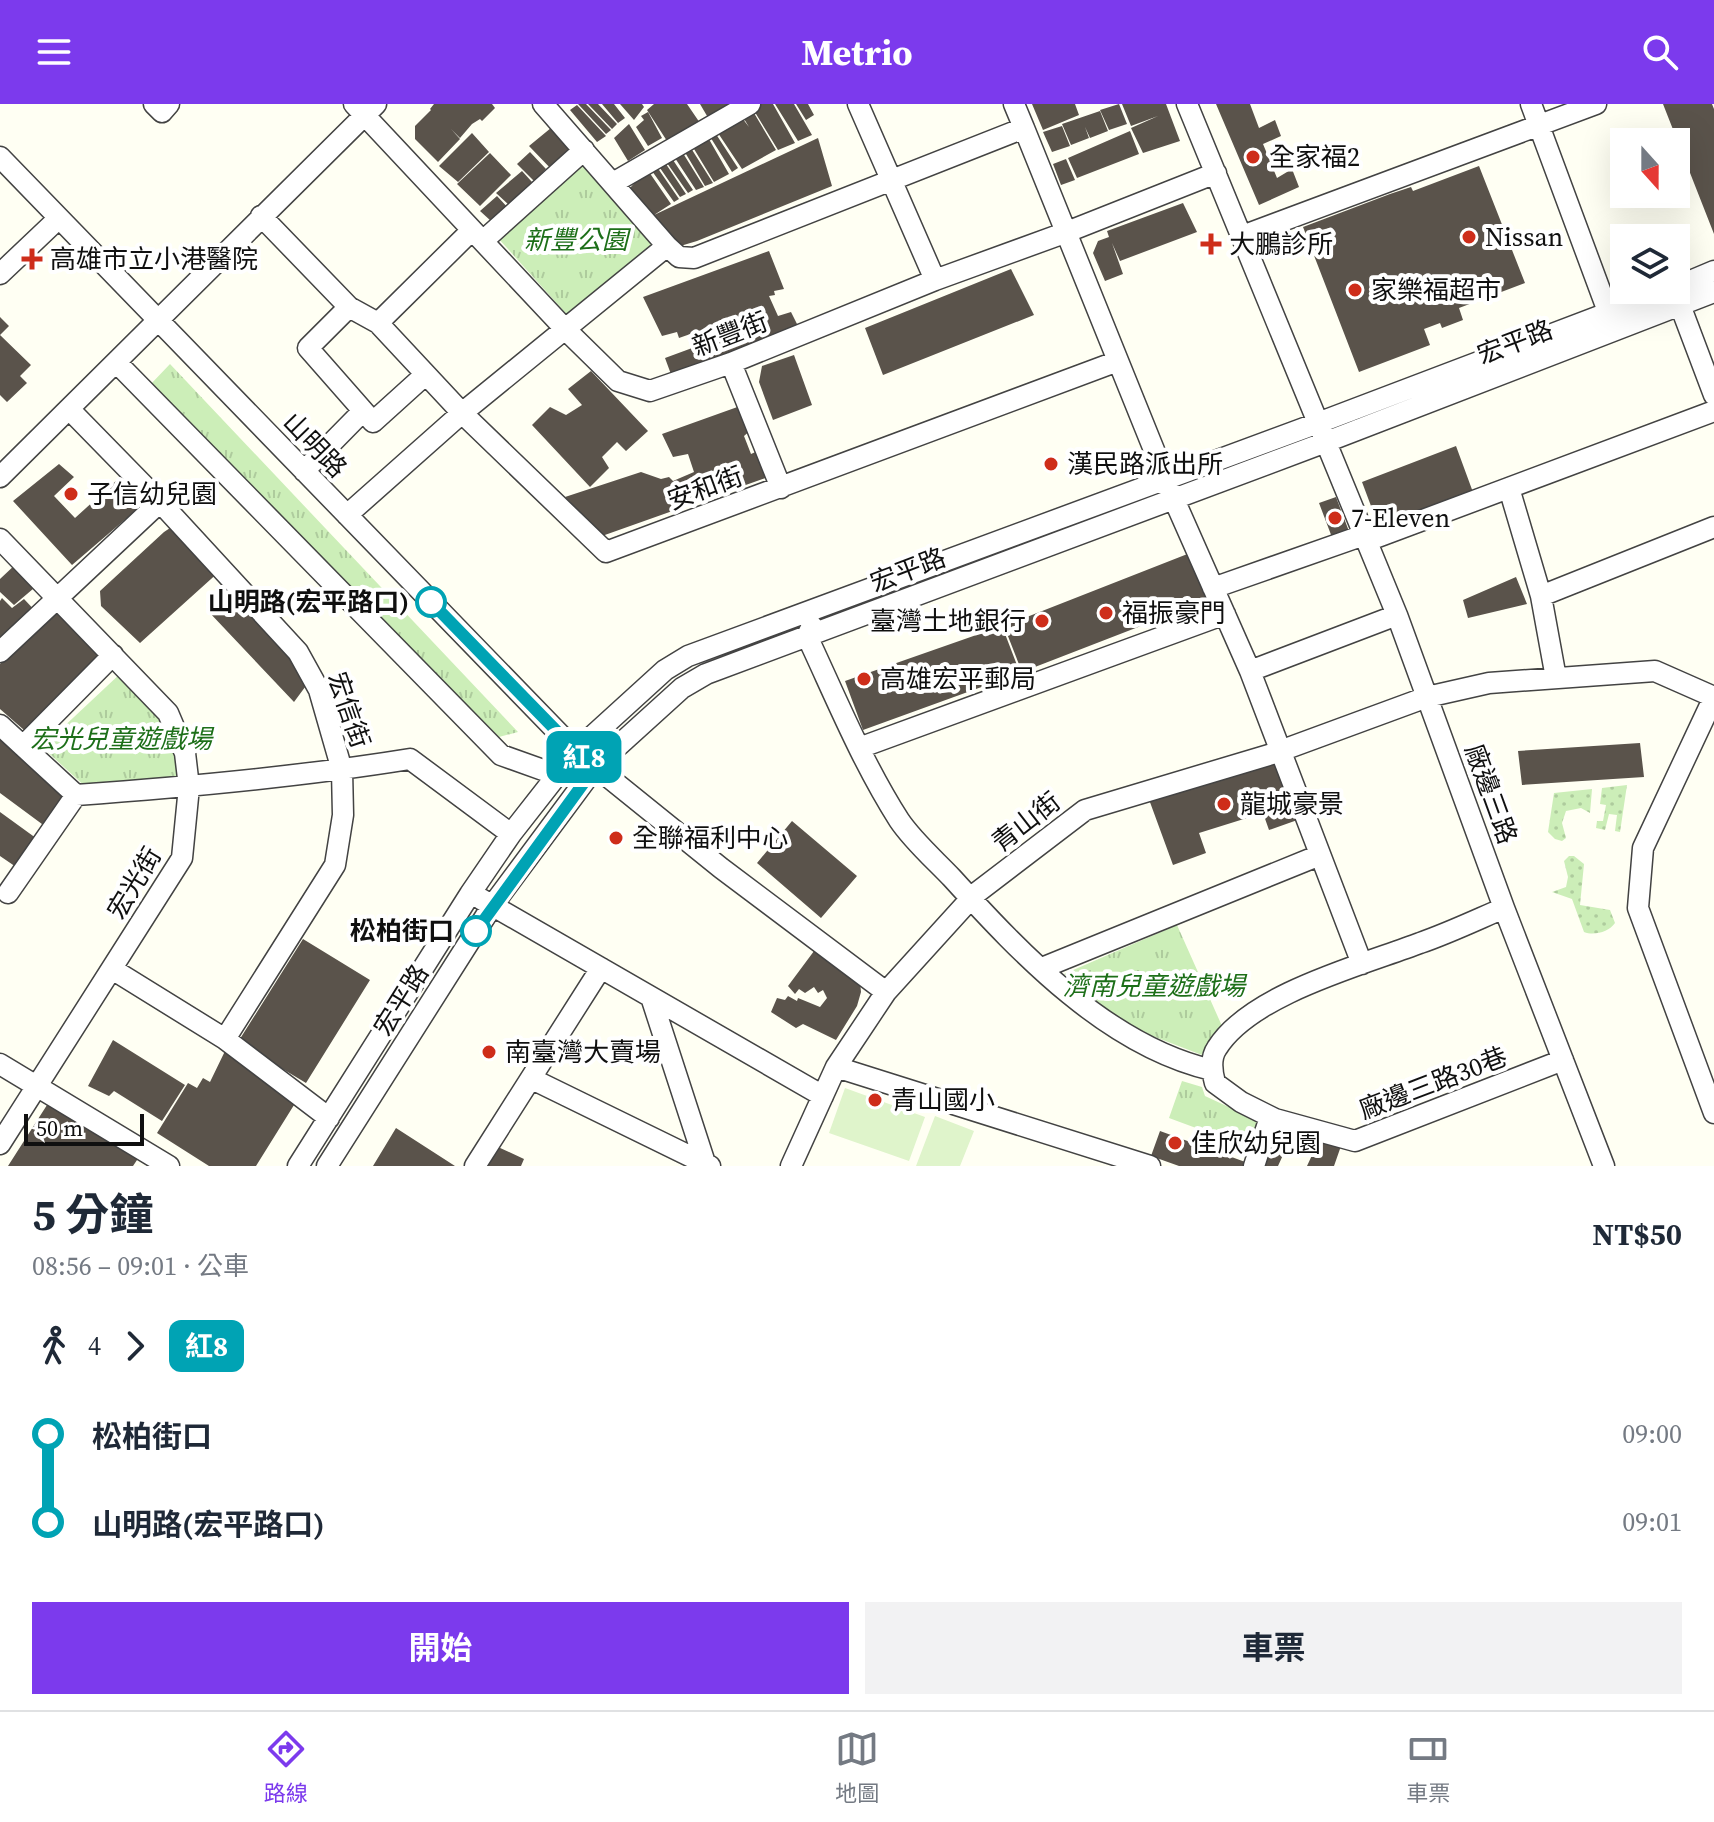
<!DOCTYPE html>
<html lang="zh-TW">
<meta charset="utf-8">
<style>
:root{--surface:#fff;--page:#f2f2f3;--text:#1f2937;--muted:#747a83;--line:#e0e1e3;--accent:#7c3aed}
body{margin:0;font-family:"Source Serif 4","Noto Sans TC",serif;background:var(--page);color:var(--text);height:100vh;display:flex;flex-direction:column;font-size:30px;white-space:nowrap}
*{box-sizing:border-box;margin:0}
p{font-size:26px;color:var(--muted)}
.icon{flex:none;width:44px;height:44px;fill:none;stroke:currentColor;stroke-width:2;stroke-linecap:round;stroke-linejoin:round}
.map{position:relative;height:1062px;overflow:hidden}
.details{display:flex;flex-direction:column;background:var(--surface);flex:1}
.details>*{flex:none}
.badge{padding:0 16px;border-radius:12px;font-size:28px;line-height:52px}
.needle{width:52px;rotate:159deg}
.buttons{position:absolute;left:1610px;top:24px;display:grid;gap:16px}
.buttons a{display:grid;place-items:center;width:80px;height:80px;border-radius:0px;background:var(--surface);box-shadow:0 8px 32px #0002;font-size:40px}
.scale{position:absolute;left:24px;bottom:20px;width:120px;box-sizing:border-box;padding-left:8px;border:4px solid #101010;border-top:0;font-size:22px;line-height:28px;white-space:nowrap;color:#101010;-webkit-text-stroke:6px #fff;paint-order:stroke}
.map>.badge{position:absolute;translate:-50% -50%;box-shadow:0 0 0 4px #fff}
.legs{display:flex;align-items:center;gap:12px;height:88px;padding:0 32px;font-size:26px}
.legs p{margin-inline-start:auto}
.headline{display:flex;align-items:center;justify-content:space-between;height:136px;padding:0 32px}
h1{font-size:44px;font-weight:700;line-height:60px}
.button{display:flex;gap:16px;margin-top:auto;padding:16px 32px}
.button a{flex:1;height:92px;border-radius:0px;background:var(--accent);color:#fff;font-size:32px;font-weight:700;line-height:92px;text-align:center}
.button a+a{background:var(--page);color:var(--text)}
ul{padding:0 32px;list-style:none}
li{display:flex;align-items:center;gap:28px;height:88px;font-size:30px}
li i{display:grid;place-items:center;width:12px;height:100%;margin:0 10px;background:currentColor}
li i::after{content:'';width:20px;height:20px;margin:-10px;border:6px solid;border-radius:50%;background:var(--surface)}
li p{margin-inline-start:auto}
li:first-child i{background:linear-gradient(#0000 50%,currentColor 0)}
li:last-child i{background:linear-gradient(currentColor 50%,#0000 0)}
header{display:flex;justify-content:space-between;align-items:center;height:104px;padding:0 32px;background:var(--accent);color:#fff;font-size:36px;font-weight:700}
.dock{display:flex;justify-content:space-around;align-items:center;height:112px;border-top:2px solid var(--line);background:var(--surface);font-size:22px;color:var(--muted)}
.dock a{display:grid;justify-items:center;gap:4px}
.dock .on{color:var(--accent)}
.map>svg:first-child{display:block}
.grass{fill:url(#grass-dots)}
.park{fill:url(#park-tufts)}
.pitch{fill:#dff4cb}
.building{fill:#5a534b}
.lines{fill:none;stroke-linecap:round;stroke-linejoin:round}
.minor-casing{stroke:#434343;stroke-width:23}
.minor{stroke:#fff;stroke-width:20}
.line-1-casing{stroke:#fff;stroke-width:18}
.line-1{stroke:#00a3b4;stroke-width:12}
.poi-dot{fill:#ce2d1a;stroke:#fff;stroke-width:3}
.stop-1-dot{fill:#fff;stroke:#00a3b4;stroke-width:4}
.labels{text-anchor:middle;stroke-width:8;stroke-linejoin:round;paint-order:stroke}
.poi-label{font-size:26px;fill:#101010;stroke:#fff;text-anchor:start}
.park-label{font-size:26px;font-style:italic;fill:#1d6f19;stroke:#fff}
.street-label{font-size:26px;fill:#101010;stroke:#fff}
.stop-label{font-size:26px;font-weight:bold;fill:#101010;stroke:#fff;text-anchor:end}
</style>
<header><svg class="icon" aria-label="menu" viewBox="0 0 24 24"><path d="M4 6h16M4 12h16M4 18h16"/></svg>Metrio<svg class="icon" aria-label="search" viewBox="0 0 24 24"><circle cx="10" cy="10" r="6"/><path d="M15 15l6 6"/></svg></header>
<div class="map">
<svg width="1714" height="1062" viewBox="0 0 1714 1062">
<defs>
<pattern id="grass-dots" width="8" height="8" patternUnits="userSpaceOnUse" patternTransform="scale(2)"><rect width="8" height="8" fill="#cceeb8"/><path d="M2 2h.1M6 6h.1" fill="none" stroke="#aecb9d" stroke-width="1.8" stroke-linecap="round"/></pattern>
<pattern id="park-tufts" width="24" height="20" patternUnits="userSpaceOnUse" patternTransform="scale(2)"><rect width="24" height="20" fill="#cceeb8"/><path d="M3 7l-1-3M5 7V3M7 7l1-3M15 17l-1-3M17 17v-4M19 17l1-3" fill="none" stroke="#aecb9d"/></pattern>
</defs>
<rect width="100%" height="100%" fill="#fffff3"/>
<!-- grass -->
<path class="grass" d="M1627 681 1620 728 1615 727 1617 711 1609 710 1605 726 1596 724 1597 717H1603L1606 701 1600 700 1602 684Z
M1592 685 1590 709 1581 704 1566 707 1562 719 1566 734 1562 737 1555 735 1548 728 1554 689Z
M1569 752H1574L1584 760 1580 801 1610 806 1615 819C1609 828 1594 832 1584 828L1572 795 1552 788 1566 783 1568 773 1564 757Z"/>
<!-- park -->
<path class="park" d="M582 59 653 139 570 214 498 134Z
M170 260 518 628 499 633 149 282Z
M122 568 163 612 184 677 88 685 42 643Z
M1177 821 1222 922 1207 941 1202 951 1142 928 1108 909 1064 870Z
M1182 977 1202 983 1205 992 1261 1018 1250 1044 1169 1014Z"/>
<!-- pitch -->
<path class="pitch" d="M845 984 925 1013 909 1057 829 1029Z
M935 1012 974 1027 960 1062H916Z"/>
<!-- building -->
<path class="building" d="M434 0H492L495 4 482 17 480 15 472 20 460 34 451 25 460 35 438 58 415 35V22L431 6 430 5Z
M578 0H586L611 26 606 30Z
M588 0H598L617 20 612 25Z
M602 0H614L625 14 618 19Z
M620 0H642L644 3 634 16Z
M654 0H687L700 19 667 37 647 6Z
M700 0H737L710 17Z
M761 0H773L795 39 778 46 753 5Z
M775 0H794L812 31 798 37Z
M796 0H808L814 11 806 16Z
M1032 0H1075L1079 11 1043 26Z
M1119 0 1127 20 1109 26 1100 6Z
M1122 0H1166L1180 37 1143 49 1131 24 1158 12 1131 22Z
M1216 0H1250L1259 24 1275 16 1281 32 1263 40 1277 74 1292 65 1299 83 1259 101Z
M1663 0H1712L1714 5V130Z
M577 1 606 32 597 38 570 6Z
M751 4 776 46 742 65 716 26 739 10 749 23 741 10Z
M1100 7 1108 27 1090 34 1085 23 1089 34 1071 41 1062 20Z
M648 8 662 34 648 42 636 23 644 16 641 12Z
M557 19 576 40 555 69 529 42Z
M629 20 645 46 628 57 614 34Z
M1062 22 1070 42 1052 48 1043 28Z
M714 27 738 64 732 68 709 31Z
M1130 27 1139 50 1077 74 1068 54Z
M472 29 489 48 458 78 439 62Z
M706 30 729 70 714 78 691 40Z
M818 34 832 82 697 137 677 143 633 96 630 84 647 65 671 100 654 111Z
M689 41 713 79 705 82 683 45Z
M681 46 704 83 696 86 673 51Z
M530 48 546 65 534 77 517 60Z
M490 49 511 71 480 102 457 80Z
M1066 55 1075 76 1061 81 1053 60Z
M673 56 693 86 688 89 667 59Z
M666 60 686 90 680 93 660 64Z
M1479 62 1525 179 1459 204 1463 216 1442 224 1440 219 1424 225 1430 241 1359 268 1303 123 1390 90 1411 83 1413 87Z
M657 63 679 95 674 98 652 67Z
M522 67 532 78 509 101 496 89Z
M497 92 510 106 491 117 480 107Z
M1183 99 1197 128 1120 157 1112 139 1123 170 1105 177 1093 149 1098 137 1109 133 1107 127Z
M769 147 784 185 774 187 775 191 769 192 778 212 791 208 800 226 672 273 665 254 703 240 696 228 679 234 677 228 662 232 643 193Z
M1011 165 1034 211 883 271 865 224Z
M0 213 9 222 0 231 31 261 20 272 27 279 7 298 0 291Z
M794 251 812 301 773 316 759 278 762 262Z
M591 267 648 327 626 347 617 338 602 353 609 364 590 383 532 321 550 303 566 311 582 301 568 285Z
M743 301 752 325 744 332 751 350 760 346 771 372 602 432 565 393 641 368 661 375 669 373 673 377 694 368 688 350 673 353 662 330Z
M1456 342 1474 391 1380 426 1362 378Z
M59 360 74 373 54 392 75 414 118 375 142 401 72 461 13 397Z
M1336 393 1350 430 1333 436 1319 399Z
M173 422 221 466 140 539 101 502 100 487 164 428Z
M1190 449 1208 496 1022 568 1004 522Z
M17 459 40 479 14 501 0 488V475Z
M1516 473 1527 500 1468 514 1463 496Z
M232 483 311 575 294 598 208 507Z
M2 494 12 504 24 495 39 511 29 520 22 513 0 535V497Z
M64 507 104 550 24 626 0 605V560L53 509Z
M1002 522 1020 569 863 626 845 577Z
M0 632 68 693 46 723 0 689Z
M1640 639 1644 673 1522 681 1518 647Z
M1278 651 1303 714 1269 726 1263 709 1199 729 1206 749 1173 761 1147 690Z
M0 708 40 737 19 765 0 752Z
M792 717 857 772 821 814 757 759Z
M303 835 370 876 306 979 238 938Z
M817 843 860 877 861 888 857 902 836 936 803 920 796 924 771 908 777 894 785 896 788 892 797 897 798 894 820 903 827 894 823 886 818 889 814 883 805 889 799 885 795 890 788 882Z
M113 936 185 981 162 1017 114 987 109 992 88 982Z
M226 945 299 993 256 1062H209L157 1029 188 979 197 984 203 974 210 978Z
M47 1001 139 1053 133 1062H8Z
M396 1024 455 1062H373Z
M1160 1027 1248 1059 1247 1062H1179L1151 1052Z
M1320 1034 1341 1042 1334 1062H1307Z
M498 1043 524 1055 521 1062H488Z
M1264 1043 1283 1051 1278 1062H1258Z"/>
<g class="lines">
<defs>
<path id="minor" d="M154 0 162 8 169 0
M354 0 566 226 618 277 650 287 731 259 935 176 1067 128 1216 69
M543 0 667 142 679 153 694 154 1024 24 1014 0
M858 0 935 176
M1187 0 1397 511 1504 804 1604 1062
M1531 0 1613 221
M1024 24 1173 393 1250 567 1362 860
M0 53 576 647 721 764 886 888
M613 79 750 0
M261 112 349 203 378 219
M472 126 378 219 462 309 606 448 1118 257
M1242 132 1596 0
M484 136 584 46
M0 170 59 114
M1676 183 1714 167
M1680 201 1714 291
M349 203 308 244 373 318 425 271
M116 258 501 651 557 671 568 669
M731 259 781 384
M70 306 160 398 298 548 319 586 342 666 343 711 335 761 225 935
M304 367 363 307
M0 373 376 0
M1509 384 1541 492 1556 574
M347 411 462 309 667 142
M0 435 168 609 185 649 189 683 182 754 0 1040
M1367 437 1714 307
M1213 484 1364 431
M1541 492 1714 423
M812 522 807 532C836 594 862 658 899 716 913 737 935 756 952 774 1022 851 1108 942 1212 966
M0 548 160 398
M1250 567 1397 511
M1714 593 1643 744 1638 804 1714 1009
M0 621 76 691C188 683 299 673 410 655L511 730
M23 642 113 551
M859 644 1225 510
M8 789 76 691
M481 795 823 992
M1504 804C1476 816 1449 829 1420 839 1362 861 1251 890 1217 944 1210 954 1212 968 1215 979L1241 998 1275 1015 1355 1037 1563 956
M1042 864 1320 751
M112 865 225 935 329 1014
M651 893 706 1062
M0 960 169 1062
M836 963 1150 1062
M532 975 710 1062
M298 1062 470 790 511 730 576 647 665 566 688 552 1318 319 1668 186
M327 1062 492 802 596 662 682 584 706 570 1326 338 1714 188
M475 1062 601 864
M791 1062 836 963 886 888 975 790 1085 706 1272 650 1427 593 1489 579 1655 567 1714 593
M1254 1062 1270 1013"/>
</defs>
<!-- minor casing -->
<use href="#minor" class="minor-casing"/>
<!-- minor -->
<use href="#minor" class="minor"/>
</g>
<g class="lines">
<defs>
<path id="line-1" d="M431 498 576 647 596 662 476 827"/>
</defs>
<!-- line-1 casing -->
<use href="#line-1" class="line-1-casing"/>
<!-- line-1 -->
<use href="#line-1" class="line-1"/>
</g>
<!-- markers -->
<g class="poi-dot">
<circle cx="1253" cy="53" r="8"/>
<circle cx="1469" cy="133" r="8"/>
<path d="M1207 128h8v8h8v8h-8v8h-8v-8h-8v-8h8z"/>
<path d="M28 143h8v8h8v8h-8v8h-8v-8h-8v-8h8z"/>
<circle cx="1355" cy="186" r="8"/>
<circle cx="1051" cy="360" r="8"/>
<circle cx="71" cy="390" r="8"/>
<circle cx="1335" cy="414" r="8"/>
<circle cx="1106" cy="509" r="8"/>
<circle cx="1042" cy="517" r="8"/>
<circle cx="864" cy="575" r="8"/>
<circle cx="1224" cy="700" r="8"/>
<circle cx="616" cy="734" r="8"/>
<circle cx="489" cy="948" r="8"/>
<circle cx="875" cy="996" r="8"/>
<circle cx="1175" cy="1039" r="8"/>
</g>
<g class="stop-1-dot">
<circle cx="431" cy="498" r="14"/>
<circle cx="476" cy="827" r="14"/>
</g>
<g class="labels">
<!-- poi labels -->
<g class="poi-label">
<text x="1269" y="62">全家福2</text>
<text x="1485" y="142">Nissan</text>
<text x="1229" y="149">大鵬診所</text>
<text x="50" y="164">高雄市立小港醫院</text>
<text x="1371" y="195">家樂福超市</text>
<text x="1067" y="369">漢民路派出所</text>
<text x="87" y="399">子信幼兒園</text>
<text x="1351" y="423">7-Eleven</text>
<text x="1122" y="518">福振豪門</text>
<text x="1026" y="526" text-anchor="end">臺灣土地銀行</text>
<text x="880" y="584">高雄宏平郵局</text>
<text x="1240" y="709">龍城豪景</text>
<text x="632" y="743">全聯福利中心</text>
<text x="505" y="957">南臺灣大賣場</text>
<text x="891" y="1005">青山國小</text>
<text x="1191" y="1048">佳欣幼兒園</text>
</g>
<!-- park labels -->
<g class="park-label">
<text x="576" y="145">新豐公園</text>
<text x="121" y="644">宏光兒童遊戲場</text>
<text x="1154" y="891">濟南兒童遊戲場</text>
</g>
<!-- street labels -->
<g class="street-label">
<text transform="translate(730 230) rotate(-21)" y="9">新豐街</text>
<text transform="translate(1515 238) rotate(-21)" y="9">宏平路</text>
<text transform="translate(315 341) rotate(46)" y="9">山明路</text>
<text transform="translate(705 384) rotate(-20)" y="9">安和街</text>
<text transform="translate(908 466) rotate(-21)" y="9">宏平路</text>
<text transform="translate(349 606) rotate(71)" y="9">宏信街</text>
<text transform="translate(1491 690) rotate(70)" y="9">廠邊三路</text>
<text transform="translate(1026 718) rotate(-38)" y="9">青山街</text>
<text transform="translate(134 779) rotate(-59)" y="9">宏光街</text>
<text transform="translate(401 896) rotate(-58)" y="9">宏平路</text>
<text transform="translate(1433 979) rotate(-21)" y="9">廠邊三路30巷</text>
</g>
<!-- stop labels -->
<g class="stop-label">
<text x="409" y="507">山明路(宏平路口)</text>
<text x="454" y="836">松柏街口</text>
</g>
</g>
</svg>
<div class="buttons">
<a><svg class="needle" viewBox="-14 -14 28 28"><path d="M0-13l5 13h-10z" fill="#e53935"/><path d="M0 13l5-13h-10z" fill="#747a83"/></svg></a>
<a><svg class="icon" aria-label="layers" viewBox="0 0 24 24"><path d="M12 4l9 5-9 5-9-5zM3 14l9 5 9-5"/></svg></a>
</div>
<div class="scale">50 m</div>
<b class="badge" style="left:584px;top:653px;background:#00a3b4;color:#fff">紅8</b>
</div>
<section class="details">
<div class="headline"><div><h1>5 分鐘</h1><p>08:56 – 09:01 · 公車</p></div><b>NT$50</b></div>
<div class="legs"><svg class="icon" aria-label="walk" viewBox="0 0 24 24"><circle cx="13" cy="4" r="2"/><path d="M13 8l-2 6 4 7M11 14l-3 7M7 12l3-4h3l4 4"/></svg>4<svg class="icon" aria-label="forward" viewBox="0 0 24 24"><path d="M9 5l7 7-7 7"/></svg><b class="badge" style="background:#00a3b4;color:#fff">紅8</b></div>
<ul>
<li><i style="color:#00a3b4"></i><b>松柏街口</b><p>09:00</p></li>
<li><i style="color:#00a3b4"></i><b>山明路(宏平路口)</b><p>09:01</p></li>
</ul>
<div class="button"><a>開始</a><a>車票</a></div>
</section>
<nav class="dock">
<a class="on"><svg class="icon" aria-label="directions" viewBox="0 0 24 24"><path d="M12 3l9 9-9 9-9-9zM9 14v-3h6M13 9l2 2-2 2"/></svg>路線</a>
<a><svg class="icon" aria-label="map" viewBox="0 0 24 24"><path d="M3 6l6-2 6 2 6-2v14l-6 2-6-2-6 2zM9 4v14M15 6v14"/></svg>地圖</a>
<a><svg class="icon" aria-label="tickets" viewBox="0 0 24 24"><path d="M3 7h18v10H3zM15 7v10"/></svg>車票</a>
</nav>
